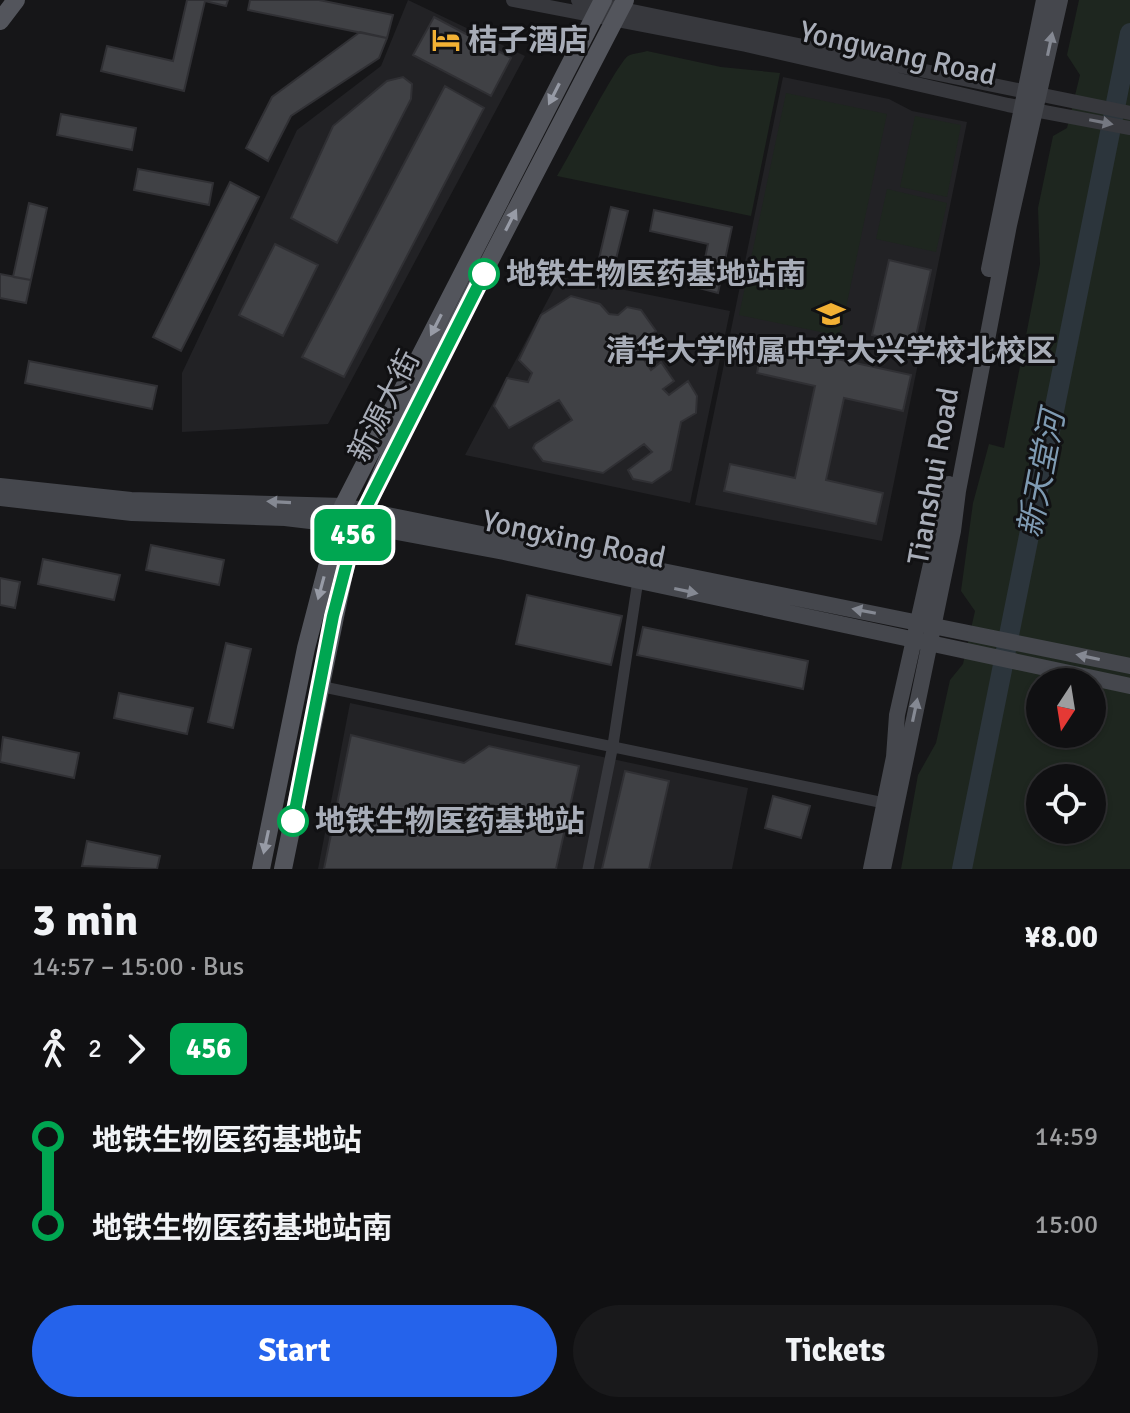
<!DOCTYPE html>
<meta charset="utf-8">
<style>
:root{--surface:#101012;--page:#19191b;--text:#f1f3f6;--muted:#9c9d9f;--line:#303032;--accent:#2563eb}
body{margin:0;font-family:Signika,"Noto Sans SC",sans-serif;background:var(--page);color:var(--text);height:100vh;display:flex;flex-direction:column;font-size:30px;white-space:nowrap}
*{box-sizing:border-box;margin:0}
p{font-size:26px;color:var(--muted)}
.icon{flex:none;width:44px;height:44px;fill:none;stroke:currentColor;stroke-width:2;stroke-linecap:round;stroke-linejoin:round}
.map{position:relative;height:869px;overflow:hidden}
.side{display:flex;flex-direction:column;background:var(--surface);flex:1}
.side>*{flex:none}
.badge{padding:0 16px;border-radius:12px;font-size:28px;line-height:52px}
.needle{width:52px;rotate:192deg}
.tools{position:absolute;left:1026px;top:668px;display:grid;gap:16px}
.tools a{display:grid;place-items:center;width:80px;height:80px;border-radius:50%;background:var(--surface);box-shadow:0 2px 6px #0004,0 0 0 2px var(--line);font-size:40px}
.map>.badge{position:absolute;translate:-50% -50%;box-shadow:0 0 0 4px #fff}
.legs{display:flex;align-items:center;gap:12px;height:88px;padding:0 32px;font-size:26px}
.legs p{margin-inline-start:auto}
.overview{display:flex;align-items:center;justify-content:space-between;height:136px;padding:0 32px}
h1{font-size:44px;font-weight:700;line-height:60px}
.action{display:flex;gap:16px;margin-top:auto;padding:16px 32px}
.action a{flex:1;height:92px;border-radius:48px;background:var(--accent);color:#fff;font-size:32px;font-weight:700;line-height:92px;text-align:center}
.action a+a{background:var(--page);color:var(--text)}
ul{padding:0 32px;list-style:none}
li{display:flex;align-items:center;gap:28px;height:88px;font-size:30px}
li i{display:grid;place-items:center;width:12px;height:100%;margin:0 10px;background:currentColor}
li i::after{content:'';width:20px;height:20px;margin:-10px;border:6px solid;border-radius:50%;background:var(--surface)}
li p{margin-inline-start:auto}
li:first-child i{background:linear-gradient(#0000 50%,currentColor 0)}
li:last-child i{background:linear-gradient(currentColor 50%,#0000 0)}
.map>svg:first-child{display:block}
.built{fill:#222225}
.green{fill:#1e261f;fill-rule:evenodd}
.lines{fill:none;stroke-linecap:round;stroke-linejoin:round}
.river{stroke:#2c353c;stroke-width:20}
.building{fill:#404145;stroke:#303034;stroke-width:2}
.minor{stroke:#37383d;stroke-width:11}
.tertiary{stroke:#37383d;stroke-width:14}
.secondary{stroke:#45474d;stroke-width:16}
.primary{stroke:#53555c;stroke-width:18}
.oneway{fill:#858993}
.oneway2{fill:#979ba6}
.oneway3{fill:#757881}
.line-1-casing{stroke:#fff;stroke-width:18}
.line-1{stroke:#00a651;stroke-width:12}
.stop-1-dot{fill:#fff;stroke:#00a651;stroke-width:4}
.labels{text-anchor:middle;stroke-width:6;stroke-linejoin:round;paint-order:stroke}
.poi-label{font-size:30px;font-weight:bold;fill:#a8adb8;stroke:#111113;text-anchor:start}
.street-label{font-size:30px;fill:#a8adb8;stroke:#111113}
.stop-label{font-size:30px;font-weight:bold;fill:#a8adb8;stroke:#111113;text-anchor:start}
.water-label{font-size:32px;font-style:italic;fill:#7f9bb3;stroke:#111113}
</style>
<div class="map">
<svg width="1130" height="869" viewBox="0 0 1130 869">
<rect width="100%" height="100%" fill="#161618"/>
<!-- built -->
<path class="built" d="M408 0 525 56 328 424 182 432V373L297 130 381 66Z
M783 77 889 99 912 111 967 122 882 541 695 505Z
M560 277 730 311 690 503 465 455Z
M350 703 748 788 732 869H318Z"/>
<!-- green -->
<path class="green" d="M1079 0H1130V869H901L918 775 936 743 950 680 963 664 975 611 961 591 973 503 989 444 1004 448 1040 264 1038 208 1053 136 1067 128 1080 75 1067 55ZM1040 682H1092V734H1040ZM1040 778H1092V830H1040Z
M647 51 721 67 780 73 751 216 557 176C570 156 616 65 628 56 633 53 641 53 647 51Z
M786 93 887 114 840 336 739 315Z
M915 116 961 125 947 197 900 187Z
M887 189 947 203 936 252 876 239Z"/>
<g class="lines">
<!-- river -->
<path class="river" d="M962 869 1130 33"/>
</g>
<!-- building -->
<path class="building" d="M187 0H228L226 6 205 1 184 91 101 71 107 46 173 61Z
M250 0H319L393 15 387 38 248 10Z
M434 17 511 58 491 96 413 55Z
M360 32 387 38 379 58 291 116 268 161 246 148 272 97Z
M403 77 412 84 411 99 337 243 291 218 333 126 387 81Z
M445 86 484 108 344 377 302 357Z
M61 114 136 128 132 150 57 135Z
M138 169 213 183 209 205 134 190Z
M230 182 259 197 181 351 153 337Z
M29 203 47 208 31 280 13 277Z
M611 207 628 211 614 267 598 263Z
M654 210 732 227 718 293 699 288 708 244 650 231Z
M275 244 318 265 283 336 239 315Z
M889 260 931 270 914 345 872 335Z
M0 274 31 280 26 303 0 298Z
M571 296 600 304 609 314 618 315 627 307 641 310 656 331 635 346 651 370 661 362 674 381 663 389 669 395 688 381 697 396 696 413 681 422 671 470 652 483 633 479 628 470 652 452 644 444 603 473 543 461 533 448 535 444 572 420 559 400 509 428 494 406 507 378 528 382 532 373 519 360 541 315Z
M763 343 911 375 903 411 844 398 826 480 883 493 876 524 724 491 730 464 795 478 815 386 757 373Z
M29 361 157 386 152 409 25 383Z
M151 545 224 560 219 585 146 570Z
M43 559 120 575 114 600 38 584Z
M0 578 20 582 15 608 0 605Z
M527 595 622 616 611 665 516 644Z
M643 627 808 661 803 689 637 655Z
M226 643 251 649 233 728 208 722Z
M119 693 193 708 187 734 114 718Z
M351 735 464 763 489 746 579 766 556 869H324Z
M3 737 79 753 74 778 0 762Z
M625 771 669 781 649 869H602Z
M773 796 810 806 801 838 765 828Z
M87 841 160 856 157 869 82 866Z"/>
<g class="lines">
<!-- minor -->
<path class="minor" d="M319 686 884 803
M588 869 613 745 638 580"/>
<!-- tertiary -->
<path class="tertiary" d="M513 0 746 45 1008 105 1130 128
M578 0 1130 113"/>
<!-- secondary -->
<path class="secondary" d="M989 269 1044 0
M0 486 131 500 343 506 1130 666
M0 498 132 513 285 518 386 530 504 552 1130 686
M871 869 894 757 897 715 949 484
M883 869 953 531 958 491 1009 225 1060 0"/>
<!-- primary -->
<path class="primary" d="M0 21 16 0
M261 869 306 648 343 506 603 0
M283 869 349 549 391 451 625 0"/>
</g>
<!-- one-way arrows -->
<defs><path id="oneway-solid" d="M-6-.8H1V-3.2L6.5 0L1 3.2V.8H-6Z" transform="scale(2)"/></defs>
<g class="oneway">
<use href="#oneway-solid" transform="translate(1050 44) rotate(-78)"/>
<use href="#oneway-solid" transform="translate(279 502) rotate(-177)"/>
<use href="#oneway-solid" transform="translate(686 591) rotate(12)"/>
<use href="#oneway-solid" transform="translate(864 611) rotate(-169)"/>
<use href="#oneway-solid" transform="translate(1088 657) rotate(-168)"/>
<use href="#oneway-solid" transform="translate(915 710) rotate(-78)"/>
</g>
<g class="oneway2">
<use href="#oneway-solid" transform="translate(554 94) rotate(117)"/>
<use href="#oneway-solid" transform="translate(511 220) rotate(-63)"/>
<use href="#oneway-solid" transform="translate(436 325) rotate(117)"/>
<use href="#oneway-solid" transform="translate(321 588) rotate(105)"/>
<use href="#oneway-solid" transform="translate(266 842) rotate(102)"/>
</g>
<use class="oneway3" href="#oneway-solid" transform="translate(1101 122) rotate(11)"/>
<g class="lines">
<defs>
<path id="line-1" d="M293 821 333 616 356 527 484 274"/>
</defs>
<!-- line-1 casing -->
<use href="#line-1" class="line-1-casing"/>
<!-- line-1 -->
<use href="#line-1" class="line-1"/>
</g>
<!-- icons -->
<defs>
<symbol id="hotel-bare" viewBox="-9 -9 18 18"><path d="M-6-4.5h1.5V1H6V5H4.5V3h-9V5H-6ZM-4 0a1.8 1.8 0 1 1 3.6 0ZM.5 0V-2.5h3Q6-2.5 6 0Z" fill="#f2b134" stroke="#111113" stroke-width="2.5" paint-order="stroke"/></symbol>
<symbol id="school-bare" viewBox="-9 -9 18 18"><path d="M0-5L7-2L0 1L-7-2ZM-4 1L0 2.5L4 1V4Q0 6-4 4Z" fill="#f2b134" stroke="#111113" stroke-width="2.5" paint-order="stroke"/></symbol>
</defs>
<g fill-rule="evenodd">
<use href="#hotel-bare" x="426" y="20" width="40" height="40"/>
<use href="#school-bare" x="811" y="294" width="40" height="40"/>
</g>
<!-- markers -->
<g class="stop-1-dot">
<circle cx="484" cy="274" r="14"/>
<circle cx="293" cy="821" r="14"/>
</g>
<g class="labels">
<!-- poi labels -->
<g class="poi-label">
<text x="468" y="50">桔子酒店</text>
<text x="831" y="361" text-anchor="middle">清华大学附属中学大兴学校北校区</text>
</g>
<!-- street labels -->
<g class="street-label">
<text transform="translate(898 53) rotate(13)" y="10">Yongwang Road</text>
<text transform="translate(384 406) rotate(-63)" y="10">新源大街</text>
<text transform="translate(933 476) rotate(-80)" y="10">Tianshui Road</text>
<text transform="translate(574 539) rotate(12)" y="10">Yongxing Road</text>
</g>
<!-- stop labels -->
<g class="stop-label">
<text x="506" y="284">地铁生物医药基地站南</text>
<text x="315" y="831">地铁生物医药基地站</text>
</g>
<!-- water labels -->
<g class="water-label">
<text transform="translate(1041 474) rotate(-79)" y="11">新天堂河</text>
</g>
</g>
</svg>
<div class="tools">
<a><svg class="needle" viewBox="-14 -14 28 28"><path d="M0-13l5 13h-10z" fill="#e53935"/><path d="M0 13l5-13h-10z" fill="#9c9d9f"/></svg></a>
<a><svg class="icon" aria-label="locate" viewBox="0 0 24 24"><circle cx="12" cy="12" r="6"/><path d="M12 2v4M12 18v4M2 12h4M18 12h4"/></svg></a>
</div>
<b class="badge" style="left:353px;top:535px;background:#00a651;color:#fff">456</b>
</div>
<section class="side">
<div class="overview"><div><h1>3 min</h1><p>14:57 – 15:00 · Bus</p></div><b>¥8.00</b></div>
<div class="legs"><svg class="icon" aria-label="walk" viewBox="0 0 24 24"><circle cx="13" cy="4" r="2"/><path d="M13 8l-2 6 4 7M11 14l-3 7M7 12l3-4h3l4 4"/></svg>2<svg class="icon" aria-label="forward" viewBox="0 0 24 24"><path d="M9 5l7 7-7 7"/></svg><b class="badge" style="background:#00a651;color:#fff">456</b></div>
<ul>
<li><i style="color:#00a651"></i><b>地铁生物医药基地站</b><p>14:59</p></li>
<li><i style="color:#00a651"></i><b>地铁生物医药基地站南</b><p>15:00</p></li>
</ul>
<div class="action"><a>Start</a><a>Tickets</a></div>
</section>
